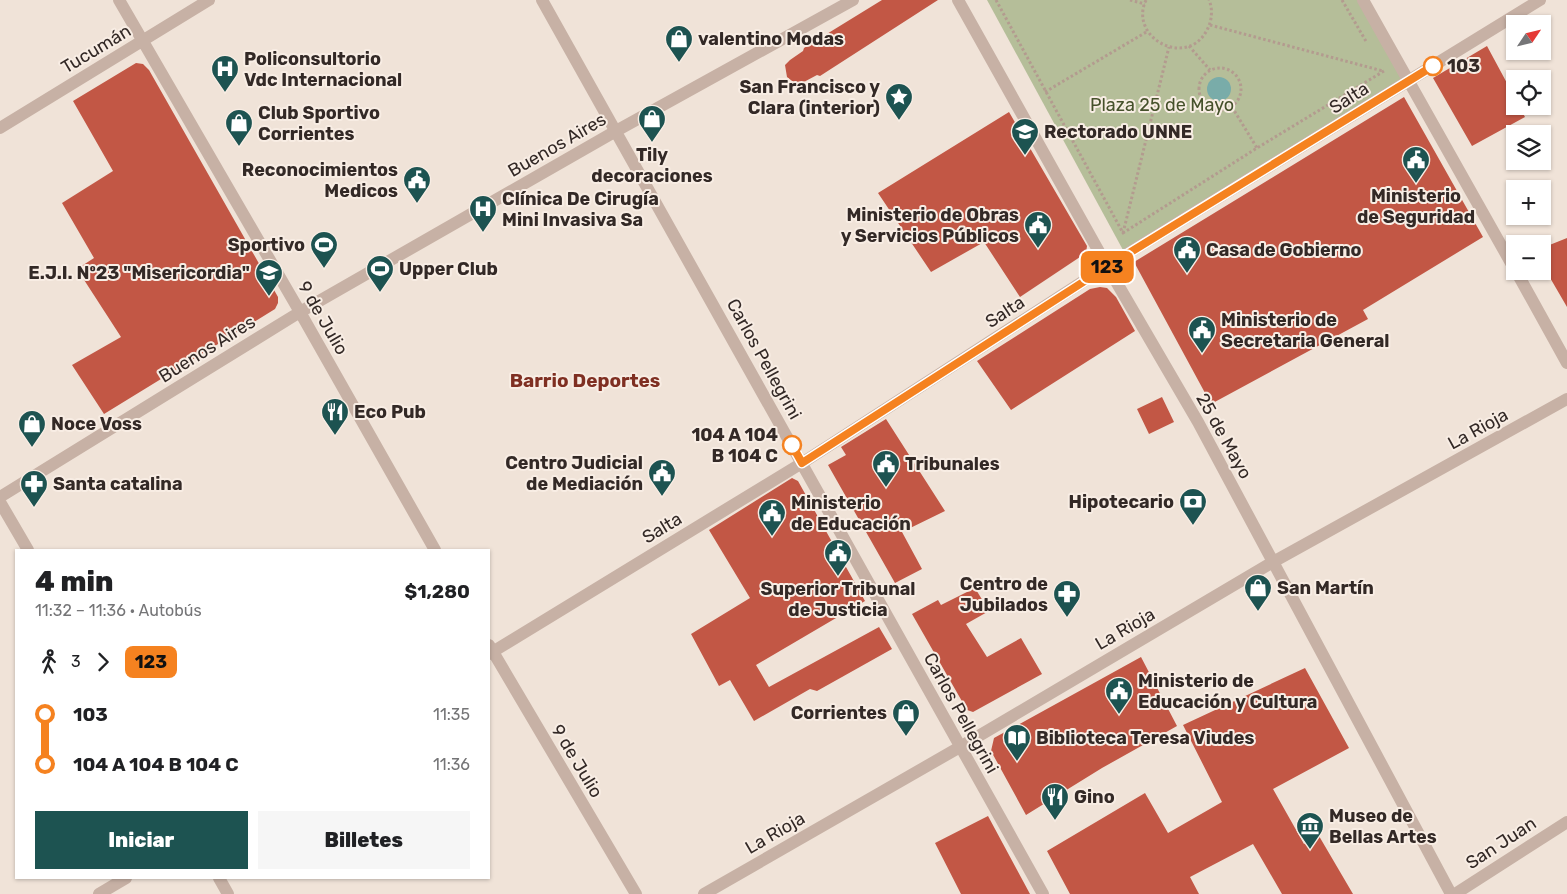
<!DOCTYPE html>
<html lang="es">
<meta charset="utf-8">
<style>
:root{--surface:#fff;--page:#f6f6f6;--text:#202124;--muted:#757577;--accent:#1d5351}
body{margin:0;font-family:Rubik,sans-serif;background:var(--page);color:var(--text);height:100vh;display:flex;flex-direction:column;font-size:19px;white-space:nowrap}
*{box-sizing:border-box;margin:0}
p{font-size:16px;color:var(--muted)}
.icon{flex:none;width:28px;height:28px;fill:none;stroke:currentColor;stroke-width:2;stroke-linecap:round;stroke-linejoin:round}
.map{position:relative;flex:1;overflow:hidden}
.drawer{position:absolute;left:15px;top:549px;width:475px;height:330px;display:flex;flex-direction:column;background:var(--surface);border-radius:0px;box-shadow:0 1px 4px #0004}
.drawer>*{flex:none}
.badge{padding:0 10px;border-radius:8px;font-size:18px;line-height:32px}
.needle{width:32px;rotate:55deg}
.fabs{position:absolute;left:1506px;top:15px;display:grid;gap:10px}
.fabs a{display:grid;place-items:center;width:45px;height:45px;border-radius:0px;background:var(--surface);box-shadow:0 1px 4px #0004;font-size:25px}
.map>.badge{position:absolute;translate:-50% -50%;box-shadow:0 0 0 2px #fff}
.legs{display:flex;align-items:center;gap:8px;height:55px;padding:0 20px;font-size:16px}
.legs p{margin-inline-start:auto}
.overview{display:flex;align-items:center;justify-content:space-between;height:85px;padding:0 20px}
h1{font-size:28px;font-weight:800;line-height:38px}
.button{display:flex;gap:10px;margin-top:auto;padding:10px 20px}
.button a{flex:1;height:58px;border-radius:0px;background:var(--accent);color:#fff;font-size:20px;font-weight:800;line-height:58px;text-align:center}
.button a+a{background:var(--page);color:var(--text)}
ul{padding:0 20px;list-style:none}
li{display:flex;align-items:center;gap:18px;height:50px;font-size:19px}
li i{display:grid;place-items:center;width:8px;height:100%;margin:0 6px;background:currentColor}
li i::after{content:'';width:12px;height:12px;margin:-6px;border:4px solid;border-radius:50%;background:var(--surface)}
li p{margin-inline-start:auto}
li:first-child i{background:linear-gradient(#0000 50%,currentColor 0)}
li:last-child i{background:linear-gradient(currentColor 50%,#0000 0)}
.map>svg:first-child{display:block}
.green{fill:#b5be99}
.water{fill:#79aca9}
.building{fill:#c25745}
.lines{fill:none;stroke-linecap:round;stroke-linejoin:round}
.path{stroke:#b39b8f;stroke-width:3;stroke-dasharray:2.5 2.5;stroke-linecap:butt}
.street{stroke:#c7b1a5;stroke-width:12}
.line-1-casing{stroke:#fff;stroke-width:11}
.line-1{stroke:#f58220;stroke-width:8}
.stop-1-dot{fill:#fff;stroke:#f58220;stroke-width:2.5}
.labels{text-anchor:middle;stroke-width:4;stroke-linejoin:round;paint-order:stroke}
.poi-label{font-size:18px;font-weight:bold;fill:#332926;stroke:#f8ede4;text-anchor:start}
.street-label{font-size:18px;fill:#332926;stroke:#f8ede4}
.stop-label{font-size:18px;font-weight:bold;fill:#332926;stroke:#f8ede4;text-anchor:start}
.park-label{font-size:18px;fill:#46512b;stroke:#f8ede4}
.neighbourhood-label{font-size:19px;font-weight:bold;fill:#7f2f22;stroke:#f8ede4}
</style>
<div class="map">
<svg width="1567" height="894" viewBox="0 0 1567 894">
<rect width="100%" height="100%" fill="#f0e3d8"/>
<!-- green -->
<path class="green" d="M987 0H1358L1404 78 1123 250Z"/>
<!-- water -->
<path class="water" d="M1207 89a12 12 0 1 1 24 0a12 12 0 1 1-24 0Z"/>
<!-- building -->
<path class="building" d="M882 0H938L820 76 817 75 802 83 796 84 787 77 785 65 790 60 803 51 804 48Z
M1487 46 1515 98V106H1519L1525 117 1472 146 1433 78Z
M136 63 143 64 149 70 278 297V303L275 309 104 414 72 365 121 337 77 269 94 258 62 203 113 171 73 101Z
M1404 97 1483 237 1363 310 1368 319 1211 404 1134 262Z
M1009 112 1087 246 1086 253 1020 297 984 242 931 272 878 193Z
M1567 238V307L1542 264V248Z
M1100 287 1107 288 1116 297 1135 331 1011 410 977 361 1090 289Z
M1162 397 1174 422 1149 434 1137 409Z
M886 419 945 511 902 532 922 569 895 583 828 465 846 455 841 447Z
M792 478 798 481 865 601 756 665 769 687 879 627 892 649 817 691 810 689 754 721 730 680 719 686 691 634 750 598 709 530Z
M975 588 989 611 966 624 987 657 1021 638 1042 674 973 712 967 710 912 614 938 600 941 605Z
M1141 657 1177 726 1102 768 1026 815 991 751 994 738Z
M1305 668 1349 748 1273 789 1304 844 1319 836 1353 894H1282L1253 844 1190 877 1199 894H1070L1047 851 1145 793 1168 833 1222 802 1183 725Z
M988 816 1030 894H961L935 843Z"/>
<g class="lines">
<!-- path -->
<path class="path" d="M996 0 1123 233 1257 148 1384 71 1383 70
M1130 0 1145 4
M1146 0C1128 38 1187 69 1207 30 1212 21 1213 9 1209 0
M1342 0 1367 43
M1210 25 1383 71
M1189 46 1210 70
M1199 89a21 21 0 1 1 42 0a21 21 0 1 1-42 0Z
M1045 92 1148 31
M1232 107 1257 148
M1123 233 1169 47"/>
<!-- street -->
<path class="street" d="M119 0 300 312 435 550
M542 0 1043 894
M958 0 1107 266 1198 422 1451 894
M1363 0 1515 270
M0 128 209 0
M1516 271 1567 363
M0 497 300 312 616 131 853 0
M0 502 28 550
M489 645 636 894
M489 654 802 463 1107 266 1540 0
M219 878 228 894
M99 894 126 878
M704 894 960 747 1273 562 1567 399
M1455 894 1567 822"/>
</g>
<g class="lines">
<defs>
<path id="line-1" d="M792 445 802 463 1108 266 1433 66"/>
</defs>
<!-- line-1 casing -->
<use href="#line-1" class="line-1-casing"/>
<!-- line-1 -->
<use href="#line-1" class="line-1"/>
</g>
<!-- icons -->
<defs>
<symbol id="shop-pin" viewBox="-11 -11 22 30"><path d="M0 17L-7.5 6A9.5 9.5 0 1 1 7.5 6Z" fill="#1d5351" stroke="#f8ede4"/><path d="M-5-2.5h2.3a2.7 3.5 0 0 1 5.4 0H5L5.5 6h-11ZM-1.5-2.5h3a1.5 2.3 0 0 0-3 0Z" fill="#fff"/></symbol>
<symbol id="hospital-pin" viewBox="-11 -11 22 30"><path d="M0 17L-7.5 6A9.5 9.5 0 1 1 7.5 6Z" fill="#1d5351" stroke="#f8ede4"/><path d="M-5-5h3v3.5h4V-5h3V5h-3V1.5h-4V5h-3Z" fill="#fff"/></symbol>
<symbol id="sight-pin" viewBox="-11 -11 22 30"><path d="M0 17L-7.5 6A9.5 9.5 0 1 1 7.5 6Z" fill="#1d5351" stroke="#f8ede4"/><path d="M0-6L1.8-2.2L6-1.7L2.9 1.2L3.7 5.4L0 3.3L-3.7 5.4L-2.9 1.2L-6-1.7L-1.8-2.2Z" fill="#fff"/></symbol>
<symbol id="university-pin" viewBox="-11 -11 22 30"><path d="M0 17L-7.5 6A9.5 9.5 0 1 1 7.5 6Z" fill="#1d5351" stroke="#f8ede4"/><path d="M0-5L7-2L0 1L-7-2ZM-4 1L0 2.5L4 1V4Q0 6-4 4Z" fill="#fff"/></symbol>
<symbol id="civic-pin" viewBox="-11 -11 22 30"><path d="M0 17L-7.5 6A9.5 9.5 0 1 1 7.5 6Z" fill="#1d5351" stroke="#f8ede4"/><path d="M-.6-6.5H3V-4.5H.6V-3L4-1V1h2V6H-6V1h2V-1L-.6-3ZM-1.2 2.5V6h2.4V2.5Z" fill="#fff"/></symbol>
<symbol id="stadium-pin" viewBox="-11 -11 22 30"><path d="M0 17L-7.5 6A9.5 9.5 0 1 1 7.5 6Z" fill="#1d5351" stroke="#f8ede4"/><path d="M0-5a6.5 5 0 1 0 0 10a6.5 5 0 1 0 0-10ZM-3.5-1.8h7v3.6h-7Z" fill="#fff"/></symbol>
<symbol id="school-pin" viewBox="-11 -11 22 30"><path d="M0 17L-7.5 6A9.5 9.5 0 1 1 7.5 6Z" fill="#1d5351" stroke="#f8ede4"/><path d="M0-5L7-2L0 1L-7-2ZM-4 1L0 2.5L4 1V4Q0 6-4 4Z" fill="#fff"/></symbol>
<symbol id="restaurant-pin" viewBox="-11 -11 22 30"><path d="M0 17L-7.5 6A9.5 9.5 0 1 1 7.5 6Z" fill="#1d5351" stroke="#f8ede4"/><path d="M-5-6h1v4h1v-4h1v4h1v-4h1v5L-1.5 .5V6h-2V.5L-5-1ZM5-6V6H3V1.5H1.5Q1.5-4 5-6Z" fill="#fff"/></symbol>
<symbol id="pharmacy-pin" viewBox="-11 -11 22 30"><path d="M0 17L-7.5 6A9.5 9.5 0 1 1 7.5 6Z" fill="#1d5351" stroke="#f8ede4"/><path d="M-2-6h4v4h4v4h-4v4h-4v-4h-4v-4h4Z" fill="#fff"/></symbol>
<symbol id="bank-pin" viewBox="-11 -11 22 30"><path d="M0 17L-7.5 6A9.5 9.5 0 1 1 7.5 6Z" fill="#1d5351" stroke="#f8ede4"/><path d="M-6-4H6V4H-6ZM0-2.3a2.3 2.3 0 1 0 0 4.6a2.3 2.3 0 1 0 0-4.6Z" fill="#fff"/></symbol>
<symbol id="library-pin" viewBox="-11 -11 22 30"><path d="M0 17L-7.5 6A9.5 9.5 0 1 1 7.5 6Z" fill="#1d5351" stroke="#f8ede4"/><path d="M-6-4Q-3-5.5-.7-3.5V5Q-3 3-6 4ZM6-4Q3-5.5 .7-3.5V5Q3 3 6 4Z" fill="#fff"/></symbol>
<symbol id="museum-pin" viewBox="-11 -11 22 30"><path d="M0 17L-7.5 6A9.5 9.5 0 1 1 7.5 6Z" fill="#1d5351" stroke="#f8ede4"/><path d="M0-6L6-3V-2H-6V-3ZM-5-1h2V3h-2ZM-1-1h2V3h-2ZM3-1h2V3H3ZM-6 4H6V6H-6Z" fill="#fff"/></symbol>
</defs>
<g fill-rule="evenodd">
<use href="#shop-pin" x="663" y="23" width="32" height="43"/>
<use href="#hospital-pin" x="209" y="53" width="32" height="43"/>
<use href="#sight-pin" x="883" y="81" width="32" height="43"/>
<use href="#shop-pin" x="636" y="103" width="32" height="43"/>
<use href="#shop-pin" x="223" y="107" width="32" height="43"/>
<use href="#university-pin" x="1009" y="116" width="32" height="43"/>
<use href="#civic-pin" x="1400" y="144" width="32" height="43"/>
<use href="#civic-pin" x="401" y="164" width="32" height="43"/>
<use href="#hospital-pin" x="467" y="193" width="32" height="43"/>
<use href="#civic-pin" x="1022" y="209" width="32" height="43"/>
<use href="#stadium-pin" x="308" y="229" width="32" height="43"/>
<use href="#civic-pin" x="1171" y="234" width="32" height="43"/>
<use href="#stadium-pin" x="364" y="253" width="32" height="43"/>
<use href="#school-pin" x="253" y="257" width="32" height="43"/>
<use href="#civic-pin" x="1186" y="314" width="32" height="43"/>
<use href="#restaurant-pin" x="319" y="396" width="32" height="43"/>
<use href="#shop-pin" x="16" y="408" width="32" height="43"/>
<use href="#civic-pin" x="870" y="448" width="32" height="43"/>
<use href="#civic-pin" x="646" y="457" width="32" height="43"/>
<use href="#pharmacy-pin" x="18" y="468" width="32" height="43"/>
<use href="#bank-pin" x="1177" y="486" width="32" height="43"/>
<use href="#civic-pin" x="756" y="497" width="32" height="43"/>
<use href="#civic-pin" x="822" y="537" width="32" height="43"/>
<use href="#shop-pin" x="1242" y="572" width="32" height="43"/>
<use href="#pharmacy-pin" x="1051" y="578" width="32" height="43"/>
<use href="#civic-pin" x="1103" y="675" width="32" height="43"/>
<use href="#shop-pin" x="890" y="697" width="32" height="43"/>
<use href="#library-pin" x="1001" y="722" width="32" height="43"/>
<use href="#restaurant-pin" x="1039" y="781" width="32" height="43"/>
<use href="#museum-pin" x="1294" y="810" width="32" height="43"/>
</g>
<!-- markers -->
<g class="stop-1-dot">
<circle cx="1433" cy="66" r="9"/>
<circle cx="792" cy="445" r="9"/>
</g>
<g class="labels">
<!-- poi labels -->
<g class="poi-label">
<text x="698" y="45">valentino Modas</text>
<text x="244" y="65">Policonsultorio<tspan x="244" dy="21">Vdc Internacional</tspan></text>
<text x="880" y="93" text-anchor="end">San Francisco y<tspan x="880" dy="21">Clara (interior)</tspan></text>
<text x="258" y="119">Club Sportivo<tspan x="258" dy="21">Corrientes</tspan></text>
<text x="1044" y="138">Rectorado UNNE</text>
<text x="652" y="161" text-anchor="middle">Tily<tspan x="652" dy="21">decoraciones</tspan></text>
<text x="398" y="176" text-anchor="end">Reconocimientos<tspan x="398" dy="21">Medicos</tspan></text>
<text x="1416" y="202" text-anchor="middle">Ministerio<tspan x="1416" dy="21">de Seguridad</tspan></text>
<text x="502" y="205">Clínica De Cirugía<tspan x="502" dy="21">Mini Invasiva Sa</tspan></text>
<text x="1019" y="221" text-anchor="end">Ministerio de Obras<tspan x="1019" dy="21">y Servicios Públicos</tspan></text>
<text x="305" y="251" text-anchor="end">Sportivo</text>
<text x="1206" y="256">Casa de Gobierno</text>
<text x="399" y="275">Upper Club</text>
<text x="250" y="279" text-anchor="end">E.J.I. Nº23 "Misericordia"</text>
<text x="1221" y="326">Ministerio de<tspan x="1221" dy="21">Secretaria General</tspan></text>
<text x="354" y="418">Eco Pub</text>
<text x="51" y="430">Noce Voss</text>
<text x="643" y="469" text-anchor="end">Centro Judicial<tspan x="643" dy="21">de Mediación</tspan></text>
<text x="905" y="470">Tribunales</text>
<text x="53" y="490">Santa catalina</text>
<text x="1174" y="508" text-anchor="end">Hipotecario</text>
<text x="791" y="509">Ministerio<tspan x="791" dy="21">de Educación</tspan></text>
<text x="1048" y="590" text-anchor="end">Centro de<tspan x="1048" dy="21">Jubilados</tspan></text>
<text x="1277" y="594">San Martín</text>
<text x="838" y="595" text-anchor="middle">Superior Tribunal<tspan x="838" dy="21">de Justicia</tspan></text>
<text x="1138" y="687">Ministerio de<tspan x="1138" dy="21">Educación y Cultura</tspan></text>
<text x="887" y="719" text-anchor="end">Corrientes</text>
<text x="1036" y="744">Biblioteca Teresa Viudes</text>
<text x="1074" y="803">Gino</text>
<text x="1329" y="822">Museo de<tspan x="1329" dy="21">Bellas Artes</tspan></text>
</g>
<!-- street labels -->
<g class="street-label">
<text transform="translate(96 49) rotate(-31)" y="6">Tucumán</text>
<text transform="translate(1349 98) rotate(-32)" y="6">Salta</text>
<text transform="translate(557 145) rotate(-30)" y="6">Buenos Aires</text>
<text transform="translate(1005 312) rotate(-33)" y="6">Salta</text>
<text transform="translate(323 318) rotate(60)" y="6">9 de Julio</text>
<text transform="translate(207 349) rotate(-32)" y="6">Buenos Aires</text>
<text transform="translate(764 359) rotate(61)" y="6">Carlos Pellegrini</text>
<text transform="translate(1478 429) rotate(-29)" y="6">La Rioja</text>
<text transform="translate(1224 436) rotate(61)" y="6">25 de Mayo</text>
<text transform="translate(662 528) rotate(-31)" y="6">Salta</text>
<text transform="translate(1125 629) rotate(-30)" y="6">La Rioja</text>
<text transform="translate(961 713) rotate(61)" y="6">Carlos Pellegrini</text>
<text transform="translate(577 761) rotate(59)" y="6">9 de Julio</text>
<text transform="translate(775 833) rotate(-30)" y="6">La Rioja</text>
<text transform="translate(1501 843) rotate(-33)" y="6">San Juan</text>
</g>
<!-- stop labels -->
<g class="stop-label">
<text x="1447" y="72">103</text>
<text x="778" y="441" text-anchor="end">104 A 104<tspan x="778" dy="21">B 104 C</tspan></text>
</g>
<!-- park labels -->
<g class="park-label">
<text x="1162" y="111">Plaza 25 de Mayo</text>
</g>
<!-- neighbourhood labels -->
<g class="neighbourhood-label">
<text x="585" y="387">Barrio Deportes</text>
</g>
</g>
</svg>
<div class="fabs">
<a><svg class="needle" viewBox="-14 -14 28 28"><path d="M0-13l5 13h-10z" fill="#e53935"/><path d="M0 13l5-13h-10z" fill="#757577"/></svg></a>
<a><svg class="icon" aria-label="locate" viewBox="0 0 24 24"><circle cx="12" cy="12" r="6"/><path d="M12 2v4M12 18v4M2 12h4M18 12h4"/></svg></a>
<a><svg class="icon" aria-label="layers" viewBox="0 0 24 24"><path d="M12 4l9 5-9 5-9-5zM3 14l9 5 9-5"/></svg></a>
<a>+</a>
<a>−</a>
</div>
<b class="badge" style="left:1107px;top:267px;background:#f58220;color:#111">123</b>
<section class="drawer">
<div class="overview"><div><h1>4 min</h1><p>11:32 – 11:36 · Autobús</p></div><b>$1,280</b></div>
<div class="legs"><svg class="icon" aria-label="walk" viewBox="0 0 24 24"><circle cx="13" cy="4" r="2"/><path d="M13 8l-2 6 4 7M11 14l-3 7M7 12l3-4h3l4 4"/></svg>3<svg class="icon" aria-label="forward" viewBox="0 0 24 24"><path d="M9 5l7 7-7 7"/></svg><b class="badge" style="background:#f58220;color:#111">123</b></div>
<ul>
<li><i style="color:#f58220"></i><b>103</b><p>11:35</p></li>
<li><i style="color:#f58220"></i><b>104 A 104 B 104 C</b><p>11:36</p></li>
</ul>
<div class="button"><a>Iniciar</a><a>Billetes</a></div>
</section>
</div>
